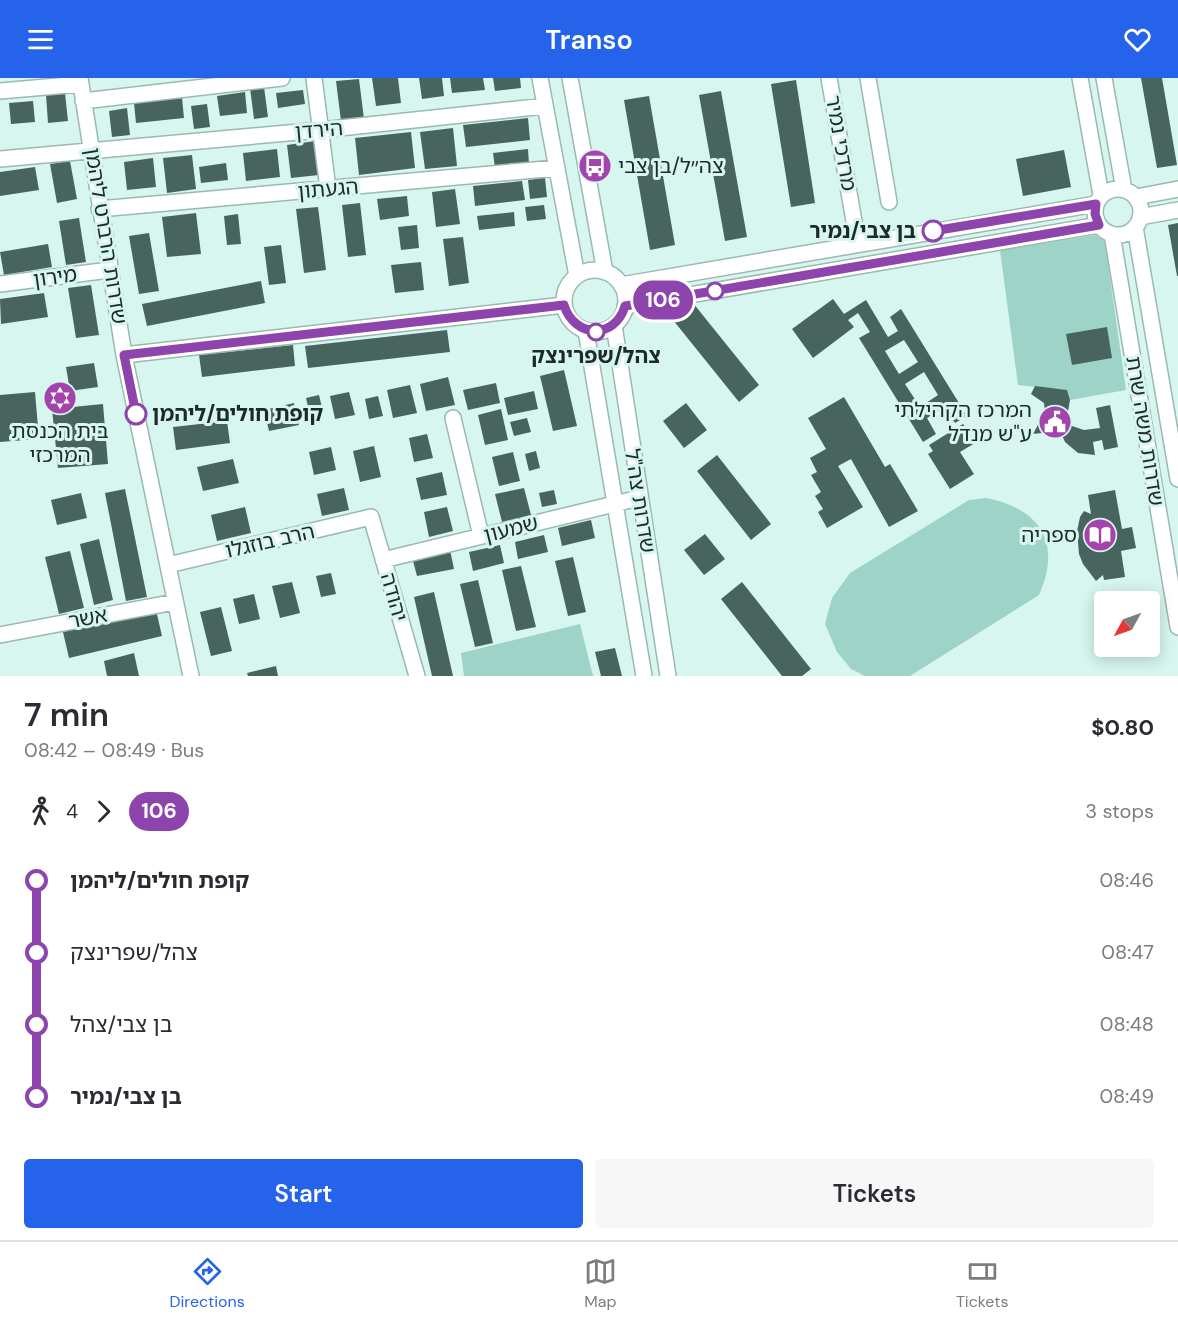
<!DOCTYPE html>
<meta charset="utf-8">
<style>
:root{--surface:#fff;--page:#f7f7f7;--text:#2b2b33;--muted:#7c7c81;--line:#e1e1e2;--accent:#2563eb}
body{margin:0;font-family:"DM Sans","Noto Sans Hebrew",sans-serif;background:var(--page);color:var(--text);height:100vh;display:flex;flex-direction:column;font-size:22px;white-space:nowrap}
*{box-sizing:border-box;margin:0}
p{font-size:20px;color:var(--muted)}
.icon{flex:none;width:33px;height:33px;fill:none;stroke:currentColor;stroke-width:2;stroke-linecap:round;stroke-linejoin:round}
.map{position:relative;height:598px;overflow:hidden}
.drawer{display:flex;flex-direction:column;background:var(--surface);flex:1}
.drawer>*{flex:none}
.badge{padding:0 12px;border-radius:20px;font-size:21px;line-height:39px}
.needle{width:39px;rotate:230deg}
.tools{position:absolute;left:1094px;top:513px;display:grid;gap:12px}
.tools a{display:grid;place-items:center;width:66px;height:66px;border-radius:6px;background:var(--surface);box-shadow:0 3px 15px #0003;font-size:30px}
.map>.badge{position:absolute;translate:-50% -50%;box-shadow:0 0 0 3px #fff}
.legs{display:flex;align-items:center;gap:9px;height:66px;padding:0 24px;font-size:20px}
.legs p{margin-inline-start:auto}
.summary{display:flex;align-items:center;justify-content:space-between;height:102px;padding:0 24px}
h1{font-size:33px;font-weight:600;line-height:45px}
.button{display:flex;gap:12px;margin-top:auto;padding:12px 24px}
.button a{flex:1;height:69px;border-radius:6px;background:var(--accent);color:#fff;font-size:24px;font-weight:600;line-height:69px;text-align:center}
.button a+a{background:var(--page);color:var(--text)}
ul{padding:0 24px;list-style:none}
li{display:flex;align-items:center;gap:21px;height:72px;font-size:22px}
li i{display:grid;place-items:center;width:9px;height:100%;margin:0 8px;background:currentColor}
li i::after{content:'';width:15px;height:15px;margin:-8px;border:4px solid;border-radius:50%;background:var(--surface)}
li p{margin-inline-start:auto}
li:first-child i{background:linear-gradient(#0000 50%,currentColor 0)}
li:last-child i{background:linear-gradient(currentColor 50%,#0000 0)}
header{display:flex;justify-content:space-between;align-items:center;height:78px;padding:0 24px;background:var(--accent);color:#fff;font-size:27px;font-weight:600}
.menu{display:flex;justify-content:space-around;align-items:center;height:84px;border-top:2px solid var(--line);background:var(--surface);font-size:16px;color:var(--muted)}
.menu a{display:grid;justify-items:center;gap:3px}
.menu .selected{color:var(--accent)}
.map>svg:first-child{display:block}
.green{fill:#9ed3c8}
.building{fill:#48645e;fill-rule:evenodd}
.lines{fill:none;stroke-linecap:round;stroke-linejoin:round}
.minor-casing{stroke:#9bb8b2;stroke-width:18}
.minor{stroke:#fff;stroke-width:15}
.line-1-casing{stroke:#fff;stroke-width:14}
.line-1{stroke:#8e44ad;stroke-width:9}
.stop-1-dot{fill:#fff;stroke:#8e44ad;stroke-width:3}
.labels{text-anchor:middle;stroke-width:6;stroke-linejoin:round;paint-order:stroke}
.street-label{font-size:21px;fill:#1e2a27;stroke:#d7f6ef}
.poi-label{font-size:21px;fill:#1e2a27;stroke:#d7f6ef;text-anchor:end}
.stop-label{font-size:21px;font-weight:bold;fill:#1e2a27;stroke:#d7f6ef;text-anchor:end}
</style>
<header><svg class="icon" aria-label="menu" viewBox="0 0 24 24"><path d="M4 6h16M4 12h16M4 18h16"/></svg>Transo<svg class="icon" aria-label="heart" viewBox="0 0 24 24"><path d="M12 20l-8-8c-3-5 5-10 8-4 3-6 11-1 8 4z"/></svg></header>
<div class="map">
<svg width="1178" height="598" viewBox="0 0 1178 598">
<rect width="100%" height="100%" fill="#d7f6ef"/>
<!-- green -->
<path class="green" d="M1095 157 1105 164 1126 312 1070 322 1066 312 1018 307 1000 172Z
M986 420C1041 431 1062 465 1039 517L910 598H865L851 591 837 574 825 546 832 520 850 495 969 422Z
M580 546 593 598H464L461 575Z"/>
<!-- building -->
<path class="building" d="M372 0H398L401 25 376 28Z
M419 0H442L444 18 422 21Z
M450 0H483L485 12 452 15Z
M493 0H520L521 10 495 13Z
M1141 0H1162L1177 87 1157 90Z
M359 1 364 41 341 43 336 3Z
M796 2 815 125 791 129 771 6Z
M264 9 268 39 254 41 250 10Z
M303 12 305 26 278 30 276 15Z
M721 13 747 159 725 163 699 17Z
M245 14 247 35 220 38 217 18Z
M65 15 68 43 48 45 46 17Z
M649 18 675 167 650 172 624 22Z
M182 20 184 40 136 45 134 25Z
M33 23 35 44 11 46 9 25Z
M207 26 210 49 194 51 191 28Z
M127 30 130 57 112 59 109 33Z
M528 40 530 62 466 69 463 47Z
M453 50 457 88 425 91 420 54Z
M411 54 415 90 359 97 355 60Z
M315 63 319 97 291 100 287 67Z
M277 71 280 99 246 103 243 75Z
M528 71 529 86 495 90 493 75Z
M1064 72 1071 109 1023 118 1016 81Z
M192 77 196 111 167 115 163 80Z
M153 80 156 109 127 112 124 84Z
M70 83 77 121 57 125 50 86Z
M226 85 228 102 201 105 199 89Z
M35 89 39 112 0 118V94Z
M545 100 547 119 530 121 528 102Z
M522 103 525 122 475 128 473 108Z
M455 111 460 146 436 149 432 114Z
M407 118 409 138 380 142 377 121Z
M360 125 366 177 348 179 342 127Z
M544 127 546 141 527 143 525 129Z
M318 129 326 192 304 195 296 131Z
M514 134 515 148 479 152 477 138Z
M196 135 201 176 167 179 162 139Z
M238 136 241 166 227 167 224 138Z
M79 140 86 184 66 187 59 143Z
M1178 145V198H1177L1168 147Z
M417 147 419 170 401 172 398 149Z
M149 155 159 213 139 216 129 158Z
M463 159 469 205 449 208 443 161Z
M48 166 52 189 4 197 0 174Z
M281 167 286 205 269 207 264 169Z
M421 184 424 212 395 215 391 187Z
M261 203 265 225 147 248 142 226Z
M91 207 99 257 76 260 68 210Z
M44 215 48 239 1 246 0 221Z
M833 221 844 236 866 222 888 259 898 253 890 239 901 231 967 338 955 345 945 329 927 340 936 356 923 364 859 260 870 254 858 235 848 242 854 249 813 280 792 251ZM904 262 918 284 899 296 885 273ZM924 294 938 317 920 329 905 306Z
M693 225 759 307 739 324 673 242Z
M1107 249 1112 280 1072 287 1066 256Z
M447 252 450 274 308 290 305 268Z
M293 267 295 288 202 299 199 277Z
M94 285 98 309 70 313 66 289Z
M564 292 577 348 553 353 540 298Z
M448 299 455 327 426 333 420 306Z
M496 305 500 325 468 332 463 312Z
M410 307 417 335 393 340 387 312Z
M1035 308 1067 312 1070 322 1067 339 1072 348 1084 352 1100 350 1096 330 1110 327 1118 369 1104 372 1102 362 1093 364 1095 377 1078 375 1065 364 1060 353 1033 356 1045 334 1044 325 1031 316Z
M534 313 538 331 508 337 504 320Z
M35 314 39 361 0 364V317Z
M349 314 355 337 335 341 330 318Z
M319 317 324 338 311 341 306 320Z
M378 318 383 338 369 341 365 321Z
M844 319 885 389 890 386 918 433 889 449 851 381 838 388 863 429 827 450 818 434 823 431 815 418 821 414 811 397 817 394 810 380 826 371 808 340Z
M294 325 299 347 269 353 264 332Z
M686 325 707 352 684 370 663 343Z
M103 326 108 386 58 390 52 331Z
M501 331 508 362 485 367 478 337Z
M527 340 531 354 514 358 510 344Z
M227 343 230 365 176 372 173 349Z
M963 346 975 365 960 374 974 396 950 411 928 376 933 373 929 367Z
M427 356 433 380 414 384 409 360Z
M374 368 381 399 360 404 353 373Z
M331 369 336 392 314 397 309 374Z
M536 373 540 390 529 393 525 376Z
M513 374 520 403 499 408 492 379Z
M717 377 771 446 751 462 697 393Z
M233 381 239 405 203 413 197 389Z
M442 394 447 417 421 422 416 400Z
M344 410 349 432 322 438 317 416Z
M524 410 531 437 502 444 495 416Z
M125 411 147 519 126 523 105 415Z
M554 412 557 426 542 429 539 415Z
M1115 412 1122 451 1132 449 1136 470 1121 473 1125 499 1104 502 1103 497 1096 503 1083 486 1079 476 1077 453 1080 439 1084 433 1091 436 1088 417Z
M81 415 87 440 57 447 51 422Z
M245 429 251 455 217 463 211 437Z
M447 429 453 453 429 459 424 434Z
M591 442 595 460 562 468 558 450Z
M705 456 725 481 704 497 684 472Z
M544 457 548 474 518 481 515 464Z
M99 461 113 522 94 527 80 466Z
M500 467 504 485 473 493 469 474Z
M450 472 454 491 417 498 412 479Z
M70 473 84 530 59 536 45 479Z
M573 479 586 534 568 538 555 483Z
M521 488 536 549 516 553 502 492Z
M331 495 336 516 321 519 316 498Z
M478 502 493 565 475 569 460 506Z
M292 504 300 535 280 540 272 508Z
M742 504 811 591 802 598H782L721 521Z
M434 514 453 598H432L414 519Z
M254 516 260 541 239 546 233 521Z
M221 529 232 573 211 578 200 534Z
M156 532 162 558 69 580 63 554Z
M615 570 622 598H601L595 574Z
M134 575 139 598H107L104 583Z
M276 588 278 598H248L247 595Z"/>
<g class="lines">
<defs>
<path id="minor" d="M80 0 124 277 191 598
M314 0 328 111
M540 0 577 198
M570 0 605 194
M829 0 858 166
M868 0 889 124
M1080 0 1101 117
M1104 0 1124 112
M0 13 80 6
M83 23 282 0
M0 81 321 52 545 28
M1095 134a23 23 0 1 1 46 0a23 23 0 1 1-46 0Z
M1136 119 1178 111
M99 131 557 90
M1140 139 1178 132
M1135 149 1178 401
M1112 156 1178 549
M564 223a31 31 0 1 1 62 0a31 31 0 1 1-62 0Z
M0 206 109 192
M621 207 1096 126
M625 228 1099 147
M614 247 668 598
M586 253 644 598
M124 277 564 227
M453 340 481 458
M383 482 639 420
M168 487 371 439 417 598
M0 557 175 524"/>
</defs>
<!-- minor casing -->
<use href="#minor" class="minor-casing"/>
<!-- minor -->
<use href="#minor" class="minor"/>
</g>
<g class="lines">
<defs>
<path id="line-1" d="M136 336 124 277 564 227C574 260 615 262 625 228L1099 147 1095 136 1096 126 933 153"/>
</defs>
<!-- line-1 casing -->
<use href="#line-1" class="line-1-casing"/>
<!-- line-1 -->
<use href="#line-1" class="line-1"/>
</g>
<!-- icons -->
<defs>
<symbol id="bus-disc" viewBox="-11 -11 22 22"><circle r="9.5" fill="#a344ac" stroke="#d7f6ef"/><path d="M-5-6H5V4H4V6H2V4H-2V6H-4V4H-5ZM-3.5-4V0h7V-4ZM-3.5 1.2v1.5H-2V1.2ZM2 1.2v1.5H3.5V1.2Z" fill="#fff"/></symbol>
<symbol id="synagogue-disc" viewBox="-11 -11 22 22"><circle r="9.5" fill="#a344ac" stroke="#d7f6ef"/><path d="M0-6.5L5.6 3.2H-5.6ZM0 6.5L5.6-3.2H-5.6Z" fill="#fff"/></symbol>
<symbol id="civic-disc" viewBox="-11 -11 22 22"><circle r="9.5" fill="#a344ac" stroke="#d7f6ef"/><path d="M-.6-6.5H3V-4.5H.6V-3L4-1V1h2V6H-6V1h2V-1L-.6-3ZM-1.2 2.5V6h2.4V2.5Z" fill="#fff"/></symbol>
<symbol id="library-disc" viewBox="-11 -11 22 22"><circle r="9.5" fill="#a344ac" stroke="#d7f6ef"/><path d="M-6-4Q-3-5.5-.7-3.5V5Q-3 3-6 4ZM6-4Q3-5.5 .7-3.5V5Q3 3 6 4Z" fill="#fff"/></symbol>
</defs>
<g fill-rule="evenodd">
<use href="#bus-disc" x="576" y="69" width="38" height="38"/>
<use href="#synagogue-disc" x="41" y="301" width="38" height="38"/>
<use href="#civic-disc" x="1036" y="325" width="38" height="38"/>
<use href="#library-disc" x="1081" y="438" width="38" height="38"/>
</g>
<!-- markers -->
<g class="stop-1-dot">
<circle cx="933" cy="153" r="10"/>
<circle cx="715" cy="213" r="8"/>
<circle cx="596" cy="254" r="8"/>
<circle cx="136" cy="336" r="10"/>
</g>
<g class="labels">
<!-- street labels -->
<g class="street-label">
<text transform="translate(319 52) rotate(-5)" y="7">הירדן</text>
<text transform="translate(841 65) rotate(80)" y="7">מרדכי נמיר</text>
<text transform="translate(328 111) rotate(-5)" y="7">הגעתון</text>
<text transform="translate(106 158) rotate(81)" y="7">שדרות הרברט ליהמן</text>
<text transform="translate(55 199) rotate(-8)" y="7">מירון</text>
<text transform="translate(1145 353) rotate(81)" y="7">שדרות משה שרת</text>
<text transform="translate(640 423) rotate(81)" y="7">שדרות צה"ל</text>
<text transform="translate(511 451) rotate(-14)" y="7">שמעון</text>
<text transform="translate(270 463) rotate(-13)" y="7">הרב בוזגלו</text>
<text transform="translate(394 519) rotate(74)" y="7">יהודה</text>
<text transform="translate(88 540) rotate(-11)" y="7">אשר</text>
</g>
<!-- poi labels -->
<g class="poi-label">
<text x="618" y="95" text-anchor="start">צה״ל/בן צבי</text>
<text x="1032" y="339">המרכז הקהילתי<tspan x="1032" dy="24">ע"ש מנדל</tspan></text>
<text x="60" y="360" text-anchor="middle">בית הכנסת<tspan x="60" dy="24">המרכזי</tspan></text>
<text x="1077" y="464">ספריה</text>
</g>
<!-- stop labels -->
<g class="stop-label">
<text x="916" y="160">בן צבי/נמיר</text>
<text x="596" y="285" text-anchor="middle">צהל/שפרינצק</text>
<text x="152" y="343" text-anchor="start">קופת חולים/ליהמן</text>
</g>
</g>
</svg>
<div class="tools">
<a><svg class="needle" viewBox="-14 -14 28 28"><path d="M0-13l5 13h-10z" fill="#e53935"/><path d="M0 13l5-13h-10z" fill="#7c7c81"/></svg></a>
</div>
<b class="badge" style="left:663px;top:222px;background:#8e44ad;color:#fff">106</b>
</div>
<section class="drawer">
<div class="summary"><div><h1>7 min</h1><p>08:42 – 08:49 · Bus</p></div><b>$0.80</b></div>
<div class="legs"><svg class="icon" aria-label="walk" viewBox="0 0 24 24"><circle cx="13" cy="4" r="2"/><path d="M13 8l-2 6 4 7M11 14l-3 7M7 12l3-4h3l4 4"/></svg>4<svg class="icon" aria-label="forward" viewBox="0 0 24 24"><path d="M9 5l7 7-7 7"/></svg><b class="badge" style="background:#8e44ad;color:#fff">106</b><p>3 stops</p></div>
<ul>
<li><i style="color:#8e44ad"></i><b>קופת חולים/ליהמן</b><p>08:46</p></li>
<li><i style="color:#8e44ad"></i><span>צהל/שפרינצק</span><p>08:47</p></li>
<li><i style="color:#8e44ad"></i><span>בן צבי/צהל</span><p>08:48</p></li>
<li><i style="color:#8e44ad"></i><b>בן צבי/נמיר</b><p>08:49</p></li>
</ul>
<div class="button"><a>Start</a><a>Tickets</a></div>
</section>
<nav class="menu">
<a class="selected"><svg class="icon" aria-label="directions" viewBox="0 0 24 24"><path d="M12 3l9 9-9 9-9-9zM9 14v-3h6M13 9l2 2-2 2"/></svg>Directions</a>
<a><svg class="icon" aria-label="map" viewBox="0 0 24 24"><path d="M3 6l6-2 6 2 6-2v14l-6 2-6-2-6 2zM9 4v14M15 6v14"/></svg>Map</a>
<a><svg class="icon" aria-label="tickets" viewBox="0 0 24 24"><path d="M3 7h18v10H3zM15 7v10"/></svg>Tickets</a>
</nav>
